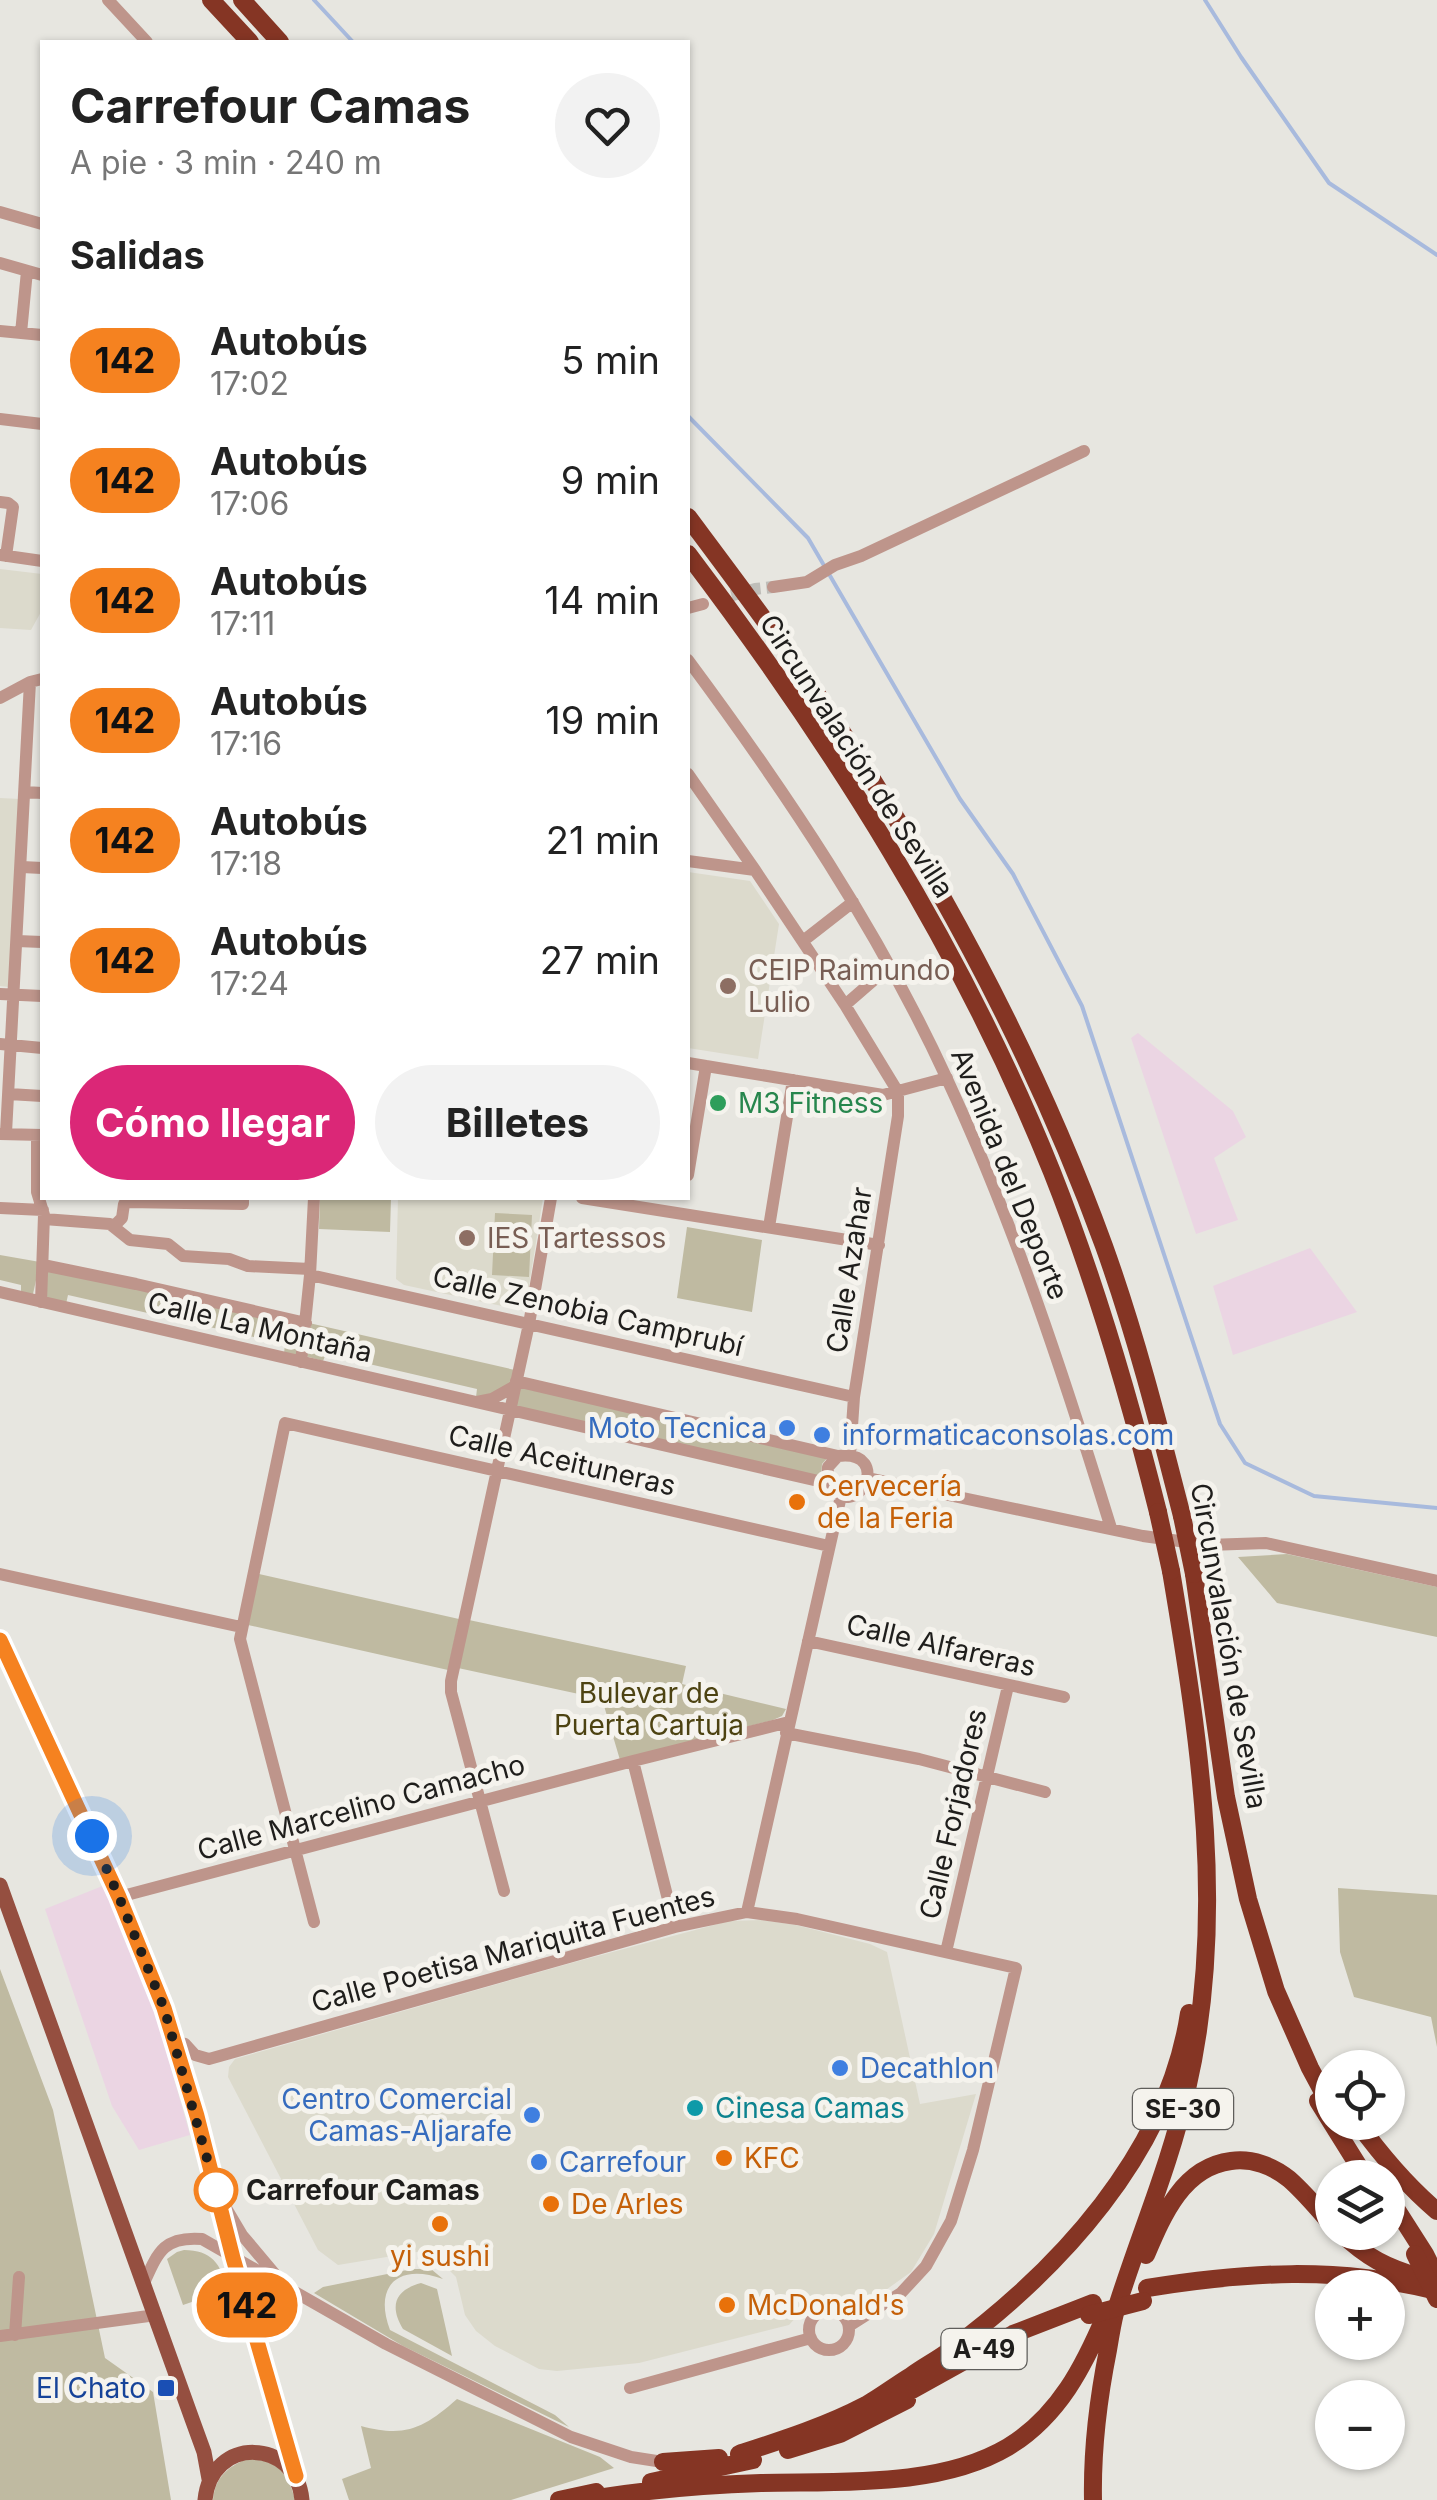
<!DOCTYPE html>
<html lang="es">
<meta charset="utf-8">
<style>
:root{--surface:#fff;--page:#f2f2f2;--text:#222;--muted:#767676;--accent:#db2777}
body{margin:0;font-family:Inter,sans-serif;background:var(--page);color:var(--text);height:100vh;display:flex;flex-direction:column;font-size:38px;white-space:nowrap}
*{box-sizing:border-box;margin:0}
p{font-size:32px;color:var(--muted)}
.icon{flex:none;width:55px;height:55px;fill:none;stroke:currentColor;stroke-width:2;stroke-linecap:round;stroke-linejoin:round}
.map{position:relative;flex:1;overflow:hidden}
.sheet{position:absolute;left:40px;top:40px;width:650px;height:1160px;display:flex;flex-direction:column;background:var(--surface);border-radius:0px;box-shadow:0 2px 8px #0004}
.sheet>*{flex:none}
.badge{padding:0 20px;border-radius:32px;font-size:35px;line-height:65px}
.tools{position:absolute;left:1315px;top:2050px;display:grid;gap:20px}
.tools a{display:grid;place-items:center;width:90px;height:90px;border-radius:50%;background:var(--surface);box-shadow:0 2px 8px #0004;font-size:50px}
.you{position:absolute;width:50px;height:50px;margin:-25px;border:8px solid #fff;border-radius:50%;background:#1a73e8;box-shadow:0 0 0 15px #1a73e833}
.map>.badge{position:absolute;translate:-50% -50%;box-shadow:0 0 0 5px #fff}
h2{padding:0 30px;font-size:38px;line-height:90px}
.round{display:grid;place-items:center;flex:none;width:105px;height:105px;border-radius:52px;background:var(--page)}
.head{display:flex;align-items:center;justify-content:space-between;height:170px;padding:0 30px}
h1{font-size:48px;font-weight:700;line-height:75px}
.action{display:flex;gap:20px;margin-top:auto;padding:20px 30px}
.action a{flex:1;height:115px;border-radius:60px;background:var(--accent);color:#fff;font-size:40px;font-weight:700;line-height:115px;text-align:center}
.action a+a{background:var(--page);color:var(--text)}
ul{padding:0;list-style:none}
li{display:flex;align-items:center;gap:30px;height:120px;padding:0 30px}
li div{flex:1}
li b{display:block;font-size:38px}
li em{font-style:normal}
li .badge{min-width:110px;font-weight:700;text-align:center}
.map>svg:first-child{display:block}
.built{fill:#dcdacc}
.industrial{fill:#ebd5e3}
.green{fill:#bfbaa1}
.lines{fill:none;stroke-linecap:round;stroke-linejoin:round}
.stream{stroke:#a8badd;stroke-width:4}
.minor-tunnel{stroke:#bfbeb9;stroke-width:12;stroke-dasharray:12 6;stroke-linecap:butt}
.minor{stroke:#be958b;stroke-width:12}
.major{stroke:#954f40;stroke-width:15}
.highway{stroke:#853524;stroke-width:18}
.highway-bridge{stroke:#853524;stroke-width:18}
.line-casing{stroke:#fff;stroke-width:22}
.line{stroke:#f58220;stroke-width:15}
.walk{stroke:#1f1e1c;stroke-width:10;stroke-dasharray:0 18}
.education-dot{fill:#8d6e63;stroke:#f5f3ed;stroke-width:4}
.leisure-dot{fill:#2e9e5b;stroke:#f5f3ed;stroke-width:4}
.shop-dot{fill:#3f7fe0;stroke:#f5f3ed;stroke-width:4}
.food-dot{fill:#e8710a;stroke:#f5f3ed;stroke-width:4}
.culture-dot{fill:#0f9aa8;stroke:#f5f3ed;stroke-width:4}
.stop-dot{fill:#fff;stroke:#f58220;stroke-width:5}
.transit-dot{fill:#1a4fb4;stroke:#f5f3ed;stroke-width:4}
.labels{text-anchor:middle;stroke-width:10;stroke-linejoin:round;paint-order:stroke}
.shield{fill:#f5f3ed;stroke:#5f5e5b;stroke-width:2.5}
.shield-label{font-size:25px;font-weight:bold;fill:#1f1e1c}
.street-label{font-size:28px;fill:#1f1e1c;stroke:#f5f3ed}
.education-label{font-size:28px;fill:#785e54;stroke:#f5f3ed;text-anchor:start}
.leisure-label{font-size:28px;fill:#27864d;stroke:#f5f3ed;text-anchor:start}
.shop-label{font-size:28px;fill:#366cbe;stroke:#f5f3ed;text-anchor:start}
.food-label{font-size:28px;fill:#c56008;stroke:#f5f3ed;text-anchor:start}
.park-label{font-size:28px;fill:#4d4312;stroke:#f5f3ed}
.culture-label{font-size:28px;fill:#0d838f;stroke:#f5f3ed;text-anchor:start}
.stop-label{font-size:28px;font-weight:bold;fill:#1f1e1c;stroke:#f5f3ed;text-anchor:start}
.transit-label{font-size:28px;fill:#164399;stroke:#f5f3ed;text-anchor:end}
</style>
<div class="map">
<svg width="1437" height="2500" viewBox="0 0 1437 2500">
<rect width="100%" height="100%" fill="#e7e6e0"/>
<!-- built -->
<path class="built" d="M0 569 42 574V610L31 630 0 628Z
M0 798 20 799 9 987 0 986Z
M688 872 750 881 779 924 758 1059 688 1048Z
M398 1198H543L525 1311 404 1285 396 1279Z
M762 1920 796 1925 870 1944 887 1952 920 2104 976 2094 934 2234 911 2272 862 2307H852L830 2298 809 2303 789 2325 639 2363 557 2371 539 2369 495 2346 476 2331 465 2315 456 2277 429 2250 338 2265 318 2250 228 2077 229 2067 235 2059 575 1962 729 1921Z"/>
<!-- industrial -->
<path class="industrial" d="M1138 1033 1233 1111 1246 1137 1214 1158 1238 1220 1196 1234 1131 1038Z
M1310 1248 1357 1312 1233 1355 1213 1286Z
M105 1885 149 1991 190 2135 139 2150 112 2106 45 1909Z"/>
<!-- green -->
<path class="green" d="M320 1198H391L390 1232 319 1229Z
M495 1213 532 1215 529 1277 492 1275Z
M687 1227 762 1240 752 1312 677 1298Z
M0 1255 40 1262 33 1294 21 1293V1285L0 1280Z
M45 1267 304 1325 298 1354H284L285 1344 68 1295 66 1304 49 1301 43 1293Z
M309 1323 515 1370 513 1381 495 1394 476 1397 477 1389 326 1354 323 1361 305 1356Z
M519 1385 830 1455 822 1464 821 1479 513 1410Z
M1287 1554 1437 1587V1637L1277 1603 1238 1557Z
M259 1574 459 1619 448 1670 248 1625Z
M469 1620 686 1666 682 1684 786 1709 782 1716 773 1720 620 1760 602 1699 458 1668Z
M1338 1888 1437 1895V2047L1431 2017 1354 1997 1340 1952Z
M0 1969 53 2110 105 2358 153 2392 171 2500H0Z
M184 2250C212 2250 222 2265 227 2290L183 2305 167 2259 177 2252Z
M412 2269H431L443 2279C399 2263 373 2285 390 2330L555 2415 569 2427 403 2346 314 2293 323 2287Z
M421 2283 437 2289 452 2356 403 2329C389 2306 395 2290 421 2283Z
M457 2399 600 2457 614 2468 511 2500H349L342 2479 371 2468 361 2426C406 2438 424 2428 457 2399Z
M247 2459C278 2460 288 2471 295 2500H213C215 2478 227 2467 247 2459Z"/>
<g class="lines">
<!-- stream -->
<path class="stream" d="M314 0 353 42
M1205 0 1241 57 1329 183 1437 255
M688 416 808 538 960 799 1013 874 1082 1006 1220 1424 1245 1463 1314 1496 1437 1508"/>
<!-- minor-tunnel -->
<path class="minor-tunnel" d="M714 600 755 589 773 587"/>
<!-- minor -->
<path class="minor" d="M108 0 147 42
M0 212 42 224
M0 263 42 275
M0 331 42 335
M21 333 27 271
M0 419 42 424
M0 502 8 503 13 507 6 556
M0 555 42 561
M773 587 807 582 835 565 861 556 1084 451
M688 608 703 604
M688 660C786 792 878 929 947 1079 1014 1223 1064 1376 1111 1528
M0 698 30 682 42 679
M688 774 755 870 845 1005 898 1092V1116L854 1397 850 1455
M25 792 42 793
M688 861 755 870
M22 867 42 868
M17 941 42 942
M803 941 853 902
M0 994 42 996
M845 1005 890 966
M0 1044 42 1048
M688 1063 883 1095 947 1078
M9 1094 42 1096
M6 1133 30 682
M0 1134 42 1135
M37 1135V1192L44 1215 41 1302
M688 1175 706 1066
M582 1198 879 1245
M0 1208 43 1210
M44 1219 110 1224 130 1240 168 1244 183 1256 229 1259 248 1266 310 1269
M114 1226 122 1218 124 1204 128 1202 243 1204V1198
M769 1227 793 1080
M43 1265 136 1284 306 1323
M310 1275 854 1397
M0 1292 827 1483
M301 1362 310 1275 314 1198
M516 1381 838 1456C895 1449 857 1528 827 1483L828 1467 838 1456
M477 1402 492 1399 515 1386
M868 1478 1143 1536 1208 1545 1266 1543 1437 1581
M0 1574 241 1627
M808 1641 1064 1697
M786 1733 919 1759 1045 1792
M633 1761 675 1927
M504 1891 451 1692V1681L529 1324 551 1198
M119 1897 633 1761 789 1722
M747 1912 841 1496
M314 1922 240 1639 285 1423 829 1546
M946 1952 1008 1686
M175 2042 185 2044 195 2055 209 2059
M209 2059 675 1927 747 1912 797 1919 1016 1968 973 2150 951 2221 926 2266 901 2293 849 2326
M223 2203 242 2235 279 2279
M144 2283C158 2252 164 2236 202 2239L386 2344 571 2437 631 2457 663 2462
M809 2330a20 20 0 1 1 40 0a20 20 0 1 1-40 0Z
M15 2335 19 2277
M0 2336 156 2315
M258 2337C262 2316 270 2299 291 2290
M630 2388 811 2338"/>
<!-- major -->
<path class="major" d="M0 1640 119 1897 164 2008 197 2117 233 2257 295 2476
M0 1885 192 2419 204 2452 209 2479
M205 2500C211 2436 296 2437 302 2500"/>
<!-- highway -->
<path class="highway" d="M211 0 250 42
M242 0 280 42
M688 517C744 592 800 666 851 746 952 903 1040 1070 1104 1246 1136 1335 1159 1426 1182 1516
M688 554C832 744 963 950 1052 1172 1096 1283 1129 1396 1158 1512
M1194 1574 1226 1797 1248 1899 1276 1991 1310 2068 1332 2109
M1318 2101 1366 2178
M1357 2122C1381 2155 1406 2185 1437 2211
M1388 2196 1425 2254 1437 2278
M1340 2232C1367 2258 1387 2268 1422 2278
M1146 2255C1163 2215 1183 2167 1231 2161 1252 2158 1273 2166 1289 2179 1305 2193 1319 2210 1332 2225
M1147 2288C1247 2272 1337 2266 1437 2291
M896 2399 1013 2334 1093 2303
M788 2450 840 2434 907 2400
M739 2454C782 2440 826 2426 866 2405 882 2396 896 2385 911 2376 923 2367 937 2360 949 2351 1059 2270 1168 2153 1189 2013
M663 2462 719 2458
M651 2482 753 2460
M559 2500 596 2492
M586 2500C643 2490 703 2485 761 2483 839 2481 939 2488 1008 2447 1059 2416 1084 2366 1106 2314
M1093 2500C1092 2449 1098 2400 1108 2350 1110 2338 1112 2325 1115 2313 1138 2238 1170 2166 1187 2089 1227 1917 1200 1743 1171 1571"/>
<!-- highway-bridge -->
<path class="highway-bridge" d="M1158 1512 1171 1571
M1182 1516 1194 1574
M1415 2254 1437 2299
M1089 2315 1143 2301"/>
</g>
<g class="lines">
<defs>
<path id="line" d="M0 1640 119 1897 164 2008 197 2116 233 2258 296 2476"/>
</defs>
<!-- line casing -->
<use href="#line" class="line-casing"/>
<!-- line -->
<use href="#line" class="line"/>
<!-- walk -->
<path class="walk" d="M92 1836 119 1897 164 2008 216 2190"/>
</g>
<!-- markers -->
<g class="education-dot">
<circle cx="728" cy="986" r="10"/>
<circle cx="467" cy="1238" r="10"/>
</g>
<circle class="leisure-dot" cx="718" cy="1103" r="10"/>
<g class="shop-dot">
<circle cx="787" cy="1428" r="10"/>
<circle cx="822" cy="1435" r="10"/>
<circle cx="840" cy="2068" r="10"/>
<circle cx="532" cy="2115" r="10"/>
<circle cx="539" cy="2162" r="10"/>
</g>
<g class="food-dot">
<circle cx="797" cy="1502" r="10"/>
<circle cx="724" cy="2158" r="10"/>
<circle cx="551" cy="2204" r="10"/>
<circle cx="440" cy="2224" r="10"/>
<circle cx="727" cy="2305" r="10"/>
</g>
<circle class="culture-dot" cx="695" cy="2108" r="10"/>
<circle class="stop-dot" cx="216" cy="2190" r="20"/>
<rect class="transit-dot" x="156" y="2378" width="20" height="20" rx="5"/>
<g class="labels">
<!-- shield labels -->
<g class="shield">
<rect x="1133" y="2089" width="100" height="40" rx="8"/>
<rect x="941.5" y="2329" width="85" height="40" rx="8"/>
</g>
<g class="shield-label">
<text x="1183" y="2118">SE-30</text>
<text x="984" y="2358">A-49</text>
</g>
<!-- street labels -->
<g class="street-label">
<text transform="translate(857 756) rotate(57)" y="10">Circunvalación de Sevilla</text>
<text transform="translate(1010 1174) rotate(68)" y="10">Avenida del Deporte</text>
<text transform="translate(849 1270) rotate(-81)" y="10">Calle Azahar</text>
<text transform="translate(588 1311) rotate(13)" y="10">Calle Zenobia Camprubí</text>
<text transform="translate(260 1327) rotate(13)" y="10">Calle La Montaña</text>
<text transform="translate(562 1460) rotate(13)" y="10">Calle Aceituneras</text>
<text transform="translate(941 1645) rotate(13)" y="10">Calle Alfareras</text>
<text transform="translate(1229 1646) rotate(80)" y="10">Circunvalación de Sevilla</text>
<text transform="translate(361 1807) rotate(-15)" y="10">Calle Marcelino Camacho</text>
<text transform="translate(953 1814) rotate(-77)" y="10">Calle Forjadores</text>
<text transform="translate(513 1949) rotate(-15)" y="10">Calle Poetisa Mariquita Fuentes</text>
</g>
<!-- education labels -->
<g class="education-label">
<text x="748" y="980">CEIP Raimundo<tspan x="748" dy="32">Lulio</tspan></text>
<text x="487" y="1248">IES Tartessos</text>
</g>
<!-- leisure labels -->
<g class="leisure-label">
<text x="738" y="1113">M3 Fitness</text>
</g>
<!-- shop labels -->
<g class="shop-label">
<text x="767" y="1438" text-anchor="end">Moto Tecnica</text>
<text x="842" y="1445">informaticaconsolas.com</text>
<text x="860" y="2078">Decathlon</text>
<text x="512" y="2109" text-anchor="end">Centro Comercial<tspan x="512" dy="32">Camas-Aljarafe</tspan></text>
<text x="559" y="2172">Carrefour</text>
</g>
<!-- food labels -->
<g class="food-label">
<text x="817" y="1496">Cervecería<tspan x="817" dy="32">de la Feria</tspan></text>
<text x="744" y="2168">KFC</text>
<text x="571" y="2214">De Arles</text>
<text x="440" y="2266" text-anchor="middle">yi sushi</text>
<text x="747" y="2315">McDonald's</text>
</g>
<!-- park labels -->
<g class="park-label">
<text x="649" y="1703">Bulevar de<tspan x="649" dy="32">Puerta Cartuja</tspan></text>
</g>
<!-- culture labels -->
<g class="culture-label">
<text x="715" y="2118">Cinesa Camas</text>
</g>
<!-- stop labels -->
<g class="stop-label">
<text x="246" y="2200">Carrefour Camas</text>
</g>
<!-- transit labels -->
<g class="transit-label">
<text x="146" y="2398">El Chato</text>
</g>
</g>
</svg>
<div class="tools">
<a><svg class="icon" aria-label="locate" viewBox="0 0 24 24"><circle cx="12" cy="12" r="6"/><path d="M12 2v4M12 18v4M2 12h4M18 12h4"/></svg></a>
<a><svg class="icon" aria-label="layers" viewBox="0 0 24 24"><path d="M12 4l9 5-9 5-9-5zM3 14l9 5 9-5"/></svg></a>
<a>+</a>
<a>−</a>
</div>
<div class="you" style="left:92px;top:1836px"></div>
<b class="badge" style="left:247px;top:2305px;background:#f58220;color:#111">142</b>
<section class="sheet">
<div class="head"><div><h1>Carrefour Camas</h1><p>A pie · 3 min · 240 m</p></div><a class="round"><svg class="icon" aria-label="heart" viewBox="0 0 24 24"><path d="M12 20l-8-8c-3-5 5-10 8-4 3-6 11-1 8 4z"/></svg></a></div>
<h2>Salidas</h2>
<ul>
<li><span class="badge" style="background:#f58220;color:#111">142</span><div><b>Autobús</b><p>17:02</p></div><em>5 min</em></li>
<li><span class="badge" style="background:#f58220;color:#111">142</span><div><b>Autobús</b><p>17:06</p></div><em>9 min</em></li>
<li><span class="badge" style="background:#f58220;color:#111">142</span><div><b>Autobús</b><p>17:11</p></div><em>14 min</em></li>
<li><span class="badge" style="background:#f58220;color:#111">142</span><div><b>Autobús</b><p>17:16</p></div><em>19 min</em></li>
<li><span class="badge" style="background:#f58220;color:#111">142</span><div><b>Autobús</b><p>17:18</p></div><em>21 min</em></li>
<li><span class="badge" style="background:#f58220;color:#111">142</span><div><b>Autobús</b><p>17:24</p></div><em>27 min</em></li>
</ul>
<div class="action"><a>Cómo llegar</a><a>Billetes</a></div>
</section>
</div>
